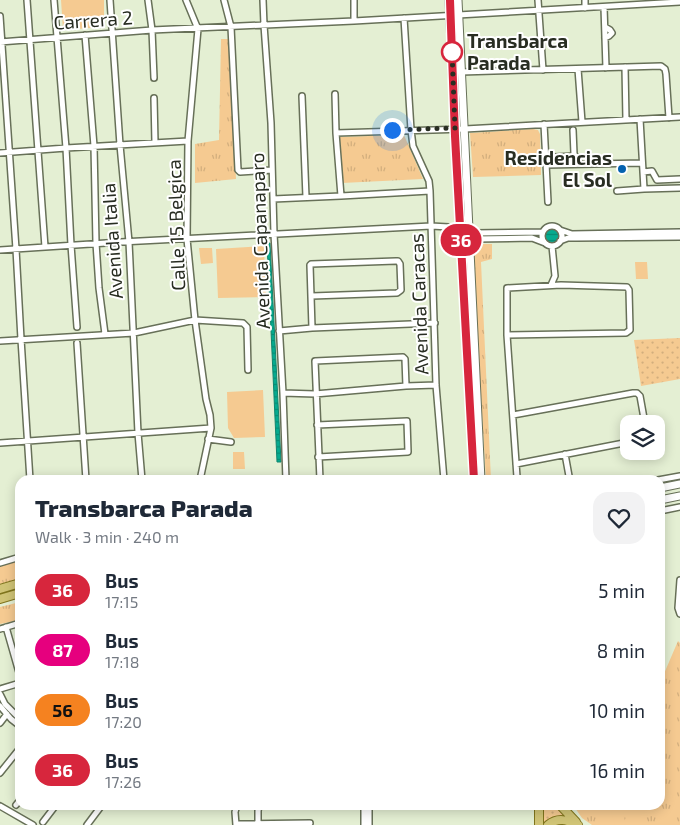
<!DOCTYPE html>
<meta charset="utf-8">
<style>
:root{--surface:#fff;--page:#f2f2f3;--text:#1f2937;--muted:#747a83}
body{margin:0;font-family:"Exo 2",sans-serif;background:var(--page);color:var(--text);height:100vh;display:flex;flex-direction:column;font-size:19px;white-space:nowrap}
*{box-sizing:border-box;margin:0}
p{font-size:16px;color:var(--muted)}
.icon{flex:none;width:28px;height:28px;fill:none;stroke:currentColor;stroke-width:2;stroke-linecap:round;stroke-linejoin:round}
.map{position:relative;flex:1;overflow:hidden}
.side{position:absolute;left:15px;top:475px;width:650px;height:335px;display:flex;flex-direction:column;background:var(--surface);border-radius:15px;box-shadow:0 2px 12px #0003}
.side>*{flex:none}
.badge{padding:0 10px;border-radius:16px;font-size:18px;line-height:32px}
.controls{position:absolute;left:620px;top:415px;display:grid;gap:10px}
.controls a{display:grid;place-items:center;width:45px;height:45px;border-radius:10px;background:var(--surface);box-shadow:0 2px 12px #0003;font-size:25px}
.you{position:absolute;width:25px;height:25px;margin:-12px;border:4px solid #fff;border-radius:50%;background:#1a73e8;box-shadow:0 0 0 8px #1a73e833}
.map>.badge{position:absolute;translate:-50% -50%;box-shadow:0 0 0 2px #fff}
.round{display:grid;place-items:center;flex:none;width:52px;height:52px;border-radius:15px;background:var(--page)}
.summary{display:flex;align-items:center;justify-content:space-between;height:85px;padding:0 20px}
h1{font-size:24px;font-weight:800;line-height:38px}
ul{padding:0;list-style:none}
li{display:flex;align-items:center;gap:15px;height:60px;padding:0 20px}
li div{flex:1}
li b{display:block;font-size:19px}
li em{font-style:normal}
li .badge{min-width:55px;font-weight:700;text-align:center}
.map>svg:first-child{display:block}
.grass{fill:url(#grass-tufts)}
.garden{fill:url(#garden-dots)}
.pitch{fill:#f5ca91}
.water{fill:url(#water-rules);stroke:#10856e}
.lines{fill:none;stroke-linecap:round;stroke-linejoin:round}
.street-casing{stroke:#677058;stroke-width:8}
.secondary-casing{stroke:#677058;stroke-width:9}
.primary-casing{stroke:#80751d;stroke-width:10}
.street{stroke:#fff;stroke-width:5}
.secondary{stroke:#fff;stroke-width:7}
.primary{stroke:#d0c476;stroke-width:8}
.line-casing{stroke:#fff;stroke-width:11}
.line{stroke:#d7263d;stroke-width:8}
.walk{stroke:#282d22;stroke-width:5;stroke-dasharray:0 9}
.stop-dot{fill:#fff;stroke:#d7263d;stroke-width:2.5}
.poi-dot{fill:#0462af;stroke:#fff;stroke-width:2}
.labels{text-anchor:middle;stroke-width:4;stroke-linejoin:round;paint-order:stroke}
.street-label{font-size:19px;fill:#282d22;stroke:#fff}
.stop-label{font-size:19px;font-weight:bold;fill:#282d22;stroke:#fff;text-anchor:start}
.poi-label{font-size:19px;font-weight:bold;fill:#282d22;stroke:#fff;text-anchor:end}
</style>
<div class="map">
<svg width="680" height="825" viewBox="0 0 680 825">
<defs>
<pattern id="grass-tufts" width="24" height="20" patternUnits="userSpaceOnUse" patternTransform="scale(1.25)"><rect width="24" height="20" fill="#f5ca91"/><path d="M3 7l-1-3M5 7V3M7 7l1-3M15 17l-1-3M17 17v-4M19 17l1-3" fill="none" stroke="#d2ae7d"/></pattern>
<pattern id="garden-dots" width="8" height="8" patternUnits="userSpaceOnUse" patternTransform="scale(1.25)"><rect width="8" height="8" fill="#f5ca91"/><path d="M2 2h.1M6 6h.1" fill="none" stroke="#d2ae7d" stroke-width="1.8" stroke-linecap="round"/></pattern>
<pattern id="water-rules" width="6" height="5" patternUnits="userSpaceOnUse" patternTransform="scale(1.25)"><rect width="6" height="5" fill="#06ab8f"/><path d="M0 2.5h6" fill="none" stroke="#078c74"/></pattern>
</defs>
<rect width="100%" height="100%" fill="#e4efd3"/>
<!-- grass -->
<path class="grass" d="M221 39H230L236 179 195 183V144L219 140Z
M533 129 538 130 540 134 541 175 473 177 470 133Z
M404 135 423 179 342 183 338 137Z
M472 244H492V259L481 262 491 480H486Z
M20 560V579L0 584V566Z
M20 602V620L0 624V607Z
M678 641 680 643V825H592L582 818 573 805H660V683Z"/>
<!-- garden -->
<path class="garden" d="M680 338V379L641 386 634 340Z
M541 805H559L567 817 552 818 542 825Z"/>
<!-- pitch -->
<path class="pitch" d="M61 0H104V27L63 30Z
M264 246 266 297 218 298 216 249Z
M199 248H212L213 263 201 264Z
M635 262H647L648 279H636Z
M263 390 265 437 234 438 228 428 227 392Z
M233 452H244L245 469H233Z
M622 808 626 825H615L611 811Z"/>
<!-- water -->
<path class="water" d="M543 235a8 8 0 1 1 16 0a8 8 0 1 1-16 0Z
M267 243H270L281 462H277Z"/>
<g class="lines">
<defs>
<path id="street" d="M27 0 45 247
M54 0 66 148 71 245 77 327
M110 0 120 145 129 242 138 433 142 480
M148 0 152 30 154 78
M186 0 198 29 188 141 187 239 195 320 206 399 210 415 211 428 200 480
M224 0 231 27 238 170 240 172 272 170
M263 0 264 25 271 123 274 234 283 393 286 480
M354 0V21
M538 0 543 70
M585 0V8
M604 7 606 68
M0 16 16 249 21 339 30 480
M404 18 411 130 413 146 429 181 430 191 436 385 444 480
M605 27 610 30 612 33 609 36 605 38
M85 35 94 146 96 243 99 288 105 334
M0 42 152 30 354 21 680 2
M625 67 626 120
M578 69 582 122
M461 72 661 66 665 69 666 74 669 118
M335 94 336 133 341 196
M302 96 306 197
M154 98 155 143
M640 119 644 189 680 188
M544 124 548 202
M573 130 574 154 578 159 579 164
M336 133 465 129 680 117
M0 153 66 148 188 141
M554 157 575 156
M547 165 642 163
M643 172 652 171 657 180 680 179
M617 191 644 189
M273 199 341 196 430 191
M542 236a10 10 0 1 1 20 0a10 10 0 1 1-20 0Z
M560 230 572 234 680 232
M469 235 474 233 543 232
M560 241 568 238H576L680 237
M0 250 121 242 431 226 449 227 455 229 476 239 532 238 545 243
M551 285 555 276 552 246
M312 296 397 293 401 290 400 264 398 261H396L311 264 310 265 312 328
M279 331 312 328 435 323
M507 335 626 333 630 330 629 290 627 287 561 285 507 288V335L517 477
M0 341 134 333 195 320 243 323 247 327 248 370
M77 343 86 480
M283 393 315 394 406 386 436 385
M513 415 633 393H637L640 396 645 424
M317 425 407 421 408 452 318 457
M208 439 231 442
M0 443 211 428
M565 454 569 476
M516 464 629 442
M320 480 315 361 403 357 405 359 406 386
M658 480 680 476
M660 511 680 507
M0 563 20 557
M680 580 678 608 680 614
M6 627 20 676
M0 629 20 623
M0 689 20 683
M0 694 5 704 20 719
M0 706 11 719 20 726
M0 723 7 714
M0 773 20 748
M16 805 20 800
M364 805V825
M369 805V825
M0 806 33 825
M43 822 56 805
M236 824 310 823
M258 824V811L259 805
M87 825 102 805
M236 825 235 812 237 805"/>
<path id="secondary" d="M449 0 455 136 474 480
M458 0 481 480
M660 488 680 484
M660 500 680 496"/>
<path id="primary" d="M0 589 20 583
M0 599 20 593
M539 805V825
M560 805 576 822
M548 825C558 817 567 820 578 825"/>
</defs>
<!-- street casing -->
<use href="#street" class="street-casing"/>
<!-- secondary casing -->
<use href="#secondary" class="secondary-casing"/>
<!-- primary casing -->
<use href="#primary" class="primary-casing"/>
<!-- street -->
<use href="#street" class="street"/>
<!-- secondary -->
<use href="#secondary" class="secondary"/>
<!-- primary -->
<use href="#primary" class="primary"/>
</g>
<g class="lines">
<defs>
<path id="line" d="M450 0 455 136 474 480"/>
</defs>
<!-- line casing -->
<use href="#line" class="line-casing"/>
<!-- line -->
<use href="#line" class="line"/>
<!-- walk -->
<path class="walk" d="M392 130 455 128 452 52"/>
</g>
<!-- markers -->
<circle class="stop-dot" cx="452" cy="52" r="10"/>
<circle class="poi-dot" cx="622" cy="169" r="5"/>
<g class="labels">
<!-- street labels -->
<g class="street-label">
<text transform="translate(93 20) rotate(-4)" y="7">Carrera 2</text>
<text transform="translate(176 225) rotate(-92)" y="7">Calle 15 Belgica</text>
<text transform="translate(112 241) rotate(-94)" y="7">Avenida Italia</text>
<text transform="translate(260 241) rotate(-92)" y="7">Avenida Capanaparo</text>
<text transform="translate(419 304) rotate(-92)" y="7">Avenida Caracas</text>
</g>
<!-- stop labels -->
<g class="stop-label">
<text x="467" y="48">Transbarca<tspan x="467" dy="22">Parada</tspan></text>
</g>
<!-- poi labels -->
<g class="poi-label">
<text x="612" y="165">Residencias<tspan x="612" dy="22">El Sol</tspan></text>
</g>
</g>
</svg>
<div class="controls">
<a><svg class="icon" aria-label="layers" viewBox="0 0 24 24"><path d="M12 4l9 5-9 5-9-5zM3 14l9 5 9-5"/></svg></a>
</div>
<div class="you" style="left:392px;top:130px"></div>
<b class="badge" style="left:461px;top:240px;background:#d7263d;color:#fff">36</b>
<section class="side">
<div class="summary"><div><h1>Transbarca Parada</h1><p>Walk · 3 min · 240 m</p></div><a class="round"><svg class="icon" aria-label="heart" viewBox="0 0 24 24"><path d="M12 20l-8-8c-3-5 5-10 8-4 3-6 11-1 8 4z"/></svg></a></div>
<ul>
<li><span class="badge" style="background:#d7263d;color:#fff">36</span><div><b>Bus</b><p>17:15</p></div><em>5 min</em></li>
<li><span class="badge" style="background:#e6007e;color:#fff">87</span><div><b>Bus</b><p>17:18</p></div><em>8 min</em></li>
<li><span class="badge" style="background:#f58220;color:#111">56</span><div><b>Bus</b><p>17:20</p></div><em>10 min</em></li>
<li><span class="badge" style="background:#d7263d;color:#fff">36</span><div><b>Bus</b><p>17:26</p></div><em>16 min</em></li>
</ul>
</section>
</div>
